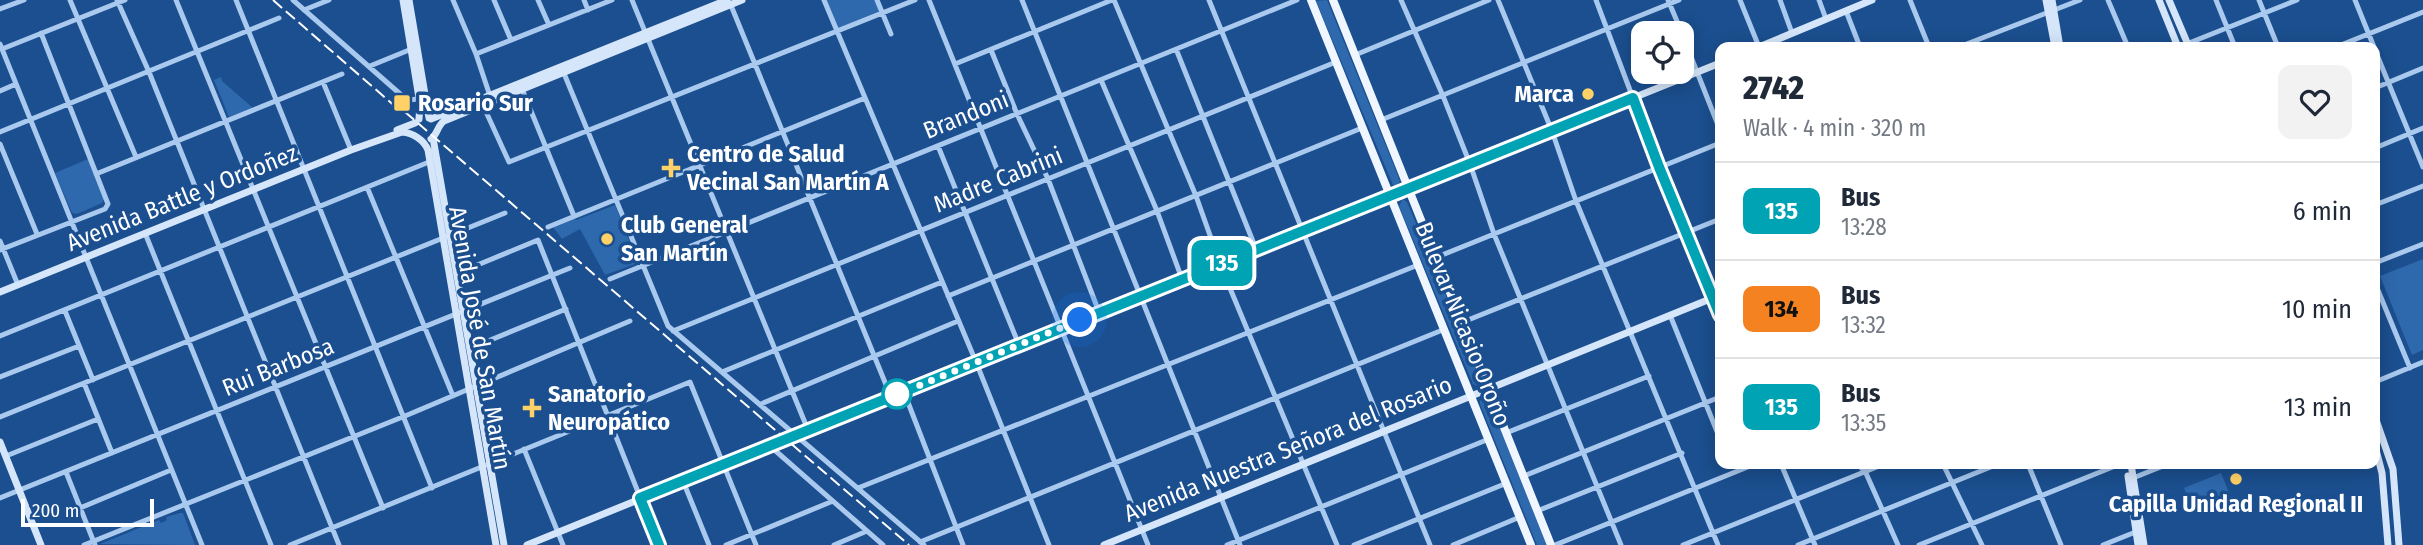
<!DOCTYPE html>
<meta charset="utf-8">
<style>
:root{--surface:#fff;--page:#f2f2f3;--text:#1f2937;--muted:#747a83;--line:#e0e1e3}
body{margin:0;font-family:"Fira Sans Condensed",sans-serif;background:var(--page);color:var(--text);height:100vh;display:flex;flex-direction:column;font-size:26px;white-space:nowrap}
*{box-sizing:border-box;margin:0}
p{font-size:23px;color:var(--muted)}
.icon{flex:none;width:38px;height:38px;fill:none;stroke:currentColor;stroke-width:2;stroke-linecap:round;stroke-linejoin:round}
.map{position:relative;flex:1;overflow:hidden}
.details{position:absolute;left:1715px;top:42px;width:665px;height:427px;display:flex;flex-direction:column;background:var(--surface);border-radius:14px;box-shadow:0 4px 18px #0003}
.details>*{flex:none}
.badge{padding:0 14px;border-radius:10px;font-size:24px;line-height:46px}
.buttons{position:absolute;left:1631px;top:21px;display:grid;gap:14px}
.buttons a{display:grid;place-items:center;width:63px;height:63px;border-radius:14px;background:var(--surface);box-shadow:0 4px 18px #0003;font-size:35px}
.scale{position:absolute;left:21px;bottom:18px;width:133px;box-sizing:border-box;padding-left:7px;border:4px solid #fff;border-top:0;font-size:19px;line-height:24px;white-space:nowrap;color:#fff;-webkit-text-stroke:5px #1b4f8f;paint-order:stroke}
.you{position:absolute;width:35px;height:35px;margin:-18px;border:5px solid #fff;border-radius:50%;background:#1a73e8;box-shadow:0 0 0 10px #1a73e833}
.map>.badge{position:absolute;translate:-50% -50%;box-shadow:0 0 0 4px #fff}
.round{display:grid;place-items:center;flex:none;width:74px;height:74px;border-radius:14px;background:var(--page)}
.headline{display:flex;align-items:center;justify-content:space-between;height:119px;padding:0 28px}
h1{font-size:33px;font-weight:800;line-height:52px}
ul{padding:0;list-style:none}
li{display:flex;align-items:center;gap:21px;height:98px;padding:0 28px;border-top:2px solid var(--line)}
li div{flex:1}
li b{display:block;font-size:26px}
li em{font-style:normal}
li .badge{min-width:77px;font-weight:700;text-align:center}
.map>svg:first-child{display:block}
.green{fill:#2e69ad}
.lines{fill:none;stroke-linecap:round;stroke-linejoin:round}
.street{stroke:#a9c9ee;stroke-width:5}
.secondary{stroke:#d6e6fa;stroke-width:7}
.primary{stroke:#f0f6ff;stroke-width:8}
.rail{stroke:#fff;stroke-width:2;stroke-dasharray:12 5;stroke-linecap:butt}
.line-casing{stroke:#fff;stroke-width:16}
.line{stroke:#00a3b4;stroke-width:10}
.walk{stroke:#fff;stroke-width:7;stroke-dasharray:0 12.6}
.poi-dot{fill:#ffd166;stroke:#1b4f8f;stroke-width:2.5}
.stop-dot{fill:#fff;stroke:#00a3b4;stroke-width:3.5}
.labels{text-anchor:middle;stroke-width:7;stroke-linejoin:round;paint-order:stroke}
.poi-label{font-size:24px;font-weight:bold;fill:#fff;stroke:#1b4f8f;text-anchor:start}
.street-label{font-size:24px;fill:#fff;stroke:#1b4f8f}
</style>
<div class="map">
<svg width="2423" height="545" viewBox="0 0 2423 545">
<rect width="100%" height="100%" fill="#1b4f8f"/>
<!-- green -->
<path class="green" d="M824 0H877L882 13 837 31Z
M1327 0 1400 181 1397 187 1393 185 1316 1Z
M221 77 222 81 253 108 229 117 214 80Z
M88 159 104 199 102 203 77 214 72 213 55 173Z
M1403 199 1407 202 1481 381 1478 386 1473 384 1399 206Z
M615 205 638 263 605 275 580 229 562 239 553 227 575 218 576 220Z
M2423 259V350L2412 355 2380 276Z
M1484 397 1489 400 1548 545H1537L1480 404V401Z
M2221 473 2230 495 2193 511 2184 488Z
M180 513H183L195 545 100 544 159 520 161 523 167 520 166 517Z"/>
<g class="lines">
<!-- street -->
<path class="street" d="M70 0 136 157
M117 0 149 72 339 545
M176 0 383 508
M236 0 432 488
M293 0 407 100 419 99
M453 0 476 54 491 99
M494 0 511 40
M538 0 549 25
M584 0 588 10
M632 0 808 430
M824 0 976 362 1049 545
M877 0 891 34
M929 0 1148 545
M1022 0 1240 545
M1114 0 1196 196 1222 269 1337 545
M1209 0 1430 545
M1401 0 1443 96 1470 164 1494 234 1621 545
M1498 0 1552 131 1576 201 1718 545
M1596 0 1659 167 1720 315
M1668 0 1682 33
M1740 0 1759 47
M1780 0 1792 33
M1819 0 1826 19
M1910 0 1929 47
M2108 0 2128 47
M2216 0 2235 47
M2259 0 2278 47
M2355 0 2374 47
M730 3 891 397
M0 9 24 0
M304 10 329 0
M1846 11 1860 47
M1682 34 1720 130
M0 44 202 545
M1959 47 2080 0
M2179 47 2297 0
M2336 47 2423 12
M2 49 125 0
M1176 49 1256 249
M991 50 1017 114 1048 179 1099 312
M2375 50 2423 167
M476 54 612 0
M1355 55 1489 0
M955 64 1112 0
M370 66 414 48
M563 71 668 326 924 545
M1101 80 1157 211 1182 279
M323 82 351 150
M2375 88 2423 68
M522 89 574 216
M0 91 16 84
M482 103 509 162 915 0
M1381 120 1679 0
M0 132 279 18
M0 144 37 234
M938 146 1019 345
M2375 148 2423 128
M96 174 342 74
M367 187 453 396
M2375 205 2423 186
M548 227 865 98
M145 233 271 545
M0 241 18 285
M0 250 105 209 108 204 41 33
M1437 257 1720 143
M2375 263 2423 244
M458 273 538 240 659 545
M610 279 1297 0
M2375 283 2410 368
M948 296 1362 128
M65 311 93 380
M1670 315 1720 439
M1463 322 1720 219
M673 331 1336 62
M0 336 429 162
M471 348 566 309
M722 372 942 282
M0 377 79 346
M2375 382 2423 362
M84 383 112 453
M904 392 963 545
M761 404 958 321
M0 417 505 213
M1506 433 1649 376
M770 446 883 545
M524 449 563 545
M6 456 98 419
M1781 464 1815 545
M1857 464 1865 471 1898 545
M1943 464 1982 545
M2028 464 2061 545
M66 472 95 545
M1524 476 1720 397
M2133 478 2168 464
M683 481 709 545
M858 488 1418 265
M0 498 570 268
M80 508 171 470
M1537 511 1682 453
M920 542 1445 329
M84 545 405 416 630 321
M290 545 690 382 756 545
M726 545 833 501
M834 545 867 531
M1227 545 1489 439
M1354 545 1507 483
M1453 545 1520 517
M1555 545 1755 464
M1683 545 1884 464
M1798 545 1998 464
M1919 545 2120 464
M2103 545 2138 531"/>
<!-- secondary -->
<path class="secondary" d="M403 0 420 104 419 119
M409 0 429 118
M2046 0 2055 47
M2052 0 2060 47
M2159 0 2178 47
M2169 0 2189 47
M1759 47 1872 0
M431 119 727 0
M397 130 415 123
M433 138 504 545
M431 139C438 134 437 126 444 121L742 0
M0 292 351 150 402 132C413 133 424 140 428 150L496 545
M2375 417 2393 469 2399 545
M0 442 41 545
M2375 446 2382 473 2388 545
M2131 464 2144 545
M2128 476 2138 545
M527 545 1061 328 1720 63
M1104 545 1720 295"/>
<!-- primary -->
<path class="primary" d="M1311 0 1531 545
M1333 0 1551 545"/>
<!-- rail -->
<path class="rail" d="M273 0 397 108
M405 112 909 545"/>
</g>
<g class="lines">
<defs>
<path id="line" d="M659 545 640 498 1633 98 1659 167 1720 315"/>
</defs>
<!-- line casing -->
<use href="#line" class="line-casing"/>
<!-- line -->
<use href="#line" class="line"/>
<!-- walk -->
<path class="walk" d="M897 394 891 397 1080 320"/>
</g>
<!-- markers -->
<g class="poi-dot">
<circle cx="1588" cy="94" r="7"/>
<rect x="393" y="94" width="18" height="18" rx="3.5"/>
<path d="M667.5 157.5h7v7h7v7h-7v7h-7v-7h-7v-7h7z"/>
<circle cx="607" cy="239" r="7"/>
<path d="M528.5 397.5h7v7h7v7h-7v7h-7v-7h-7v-7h7z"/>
<circle cx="2236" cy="479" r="7"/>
</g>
<circle class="stop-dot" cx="897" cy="394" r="14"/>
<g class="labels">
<!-- poi labels -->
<g class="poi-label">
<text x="1574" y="102" text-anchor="end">Marca</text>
<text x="418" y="111">Rosario Sur</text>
<text x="687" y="162">Centro de Salud<tspan x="687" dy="28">Vecinal San Martín A</tspan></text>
<text x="621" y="233">Club General<tspan x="621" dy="28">San Martín</tspan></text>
<text x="548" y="402">Sanatorio<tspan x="548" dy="28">Neuropático</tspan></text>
<text x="2236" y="512" text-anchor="middle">Capilla Unidad Regional II</text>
</g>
<!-- street labels -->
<g class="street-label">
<text transform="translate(966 115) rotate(-22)" y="8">Brandoni</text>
<text transform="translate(998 180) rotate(-22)" y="8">Madre Cabrini</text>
<text transform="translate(182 198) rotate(-22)" y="8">Avenida Battle y Ordoñez</text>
<text transform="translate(1463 324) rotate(68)" y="8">Bulevar Nicasio Oroño</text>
<text transform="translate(480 338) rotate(80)" y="8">Avenida José de San Martín</text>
<text transform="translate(278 367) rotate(-22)" y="8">Rui Barbosa</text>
<text transform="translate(1288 449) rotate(-22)" y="8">Avenida Nuestra Señora del Rosario</text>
</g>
</g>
</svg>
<div class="buttons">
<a><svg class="icon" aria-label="locate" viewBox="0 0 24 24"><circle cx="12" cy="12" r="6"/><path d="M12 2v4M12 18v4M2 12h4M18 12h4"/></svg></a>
</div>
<div class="scale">200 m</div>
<div class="you" style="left:1080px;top:320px"></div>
<b class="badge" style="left:1222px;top:263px;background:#00a3b4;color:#fff">135</b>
<section class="details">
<div class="headline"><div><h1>2742</h1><p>Walk · 4 min · 320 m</p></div><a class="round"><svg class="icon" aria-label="heart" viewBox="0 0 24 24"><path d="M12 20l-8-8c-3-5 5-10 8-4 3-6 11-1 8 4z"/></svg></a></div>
<ul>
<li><span class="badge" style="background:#00a3b4;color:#fff">135</span><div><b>Bus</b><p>13:28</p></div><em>6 min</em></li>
<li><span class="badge" style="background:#f58220;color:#111">134</span><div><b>Bus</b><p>13:32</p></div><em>10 min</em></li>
<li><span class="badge" style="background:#00a3b4;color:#fff">135</span><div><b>Bus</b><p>13:35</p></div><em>13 min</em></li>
</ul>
</section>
</div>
